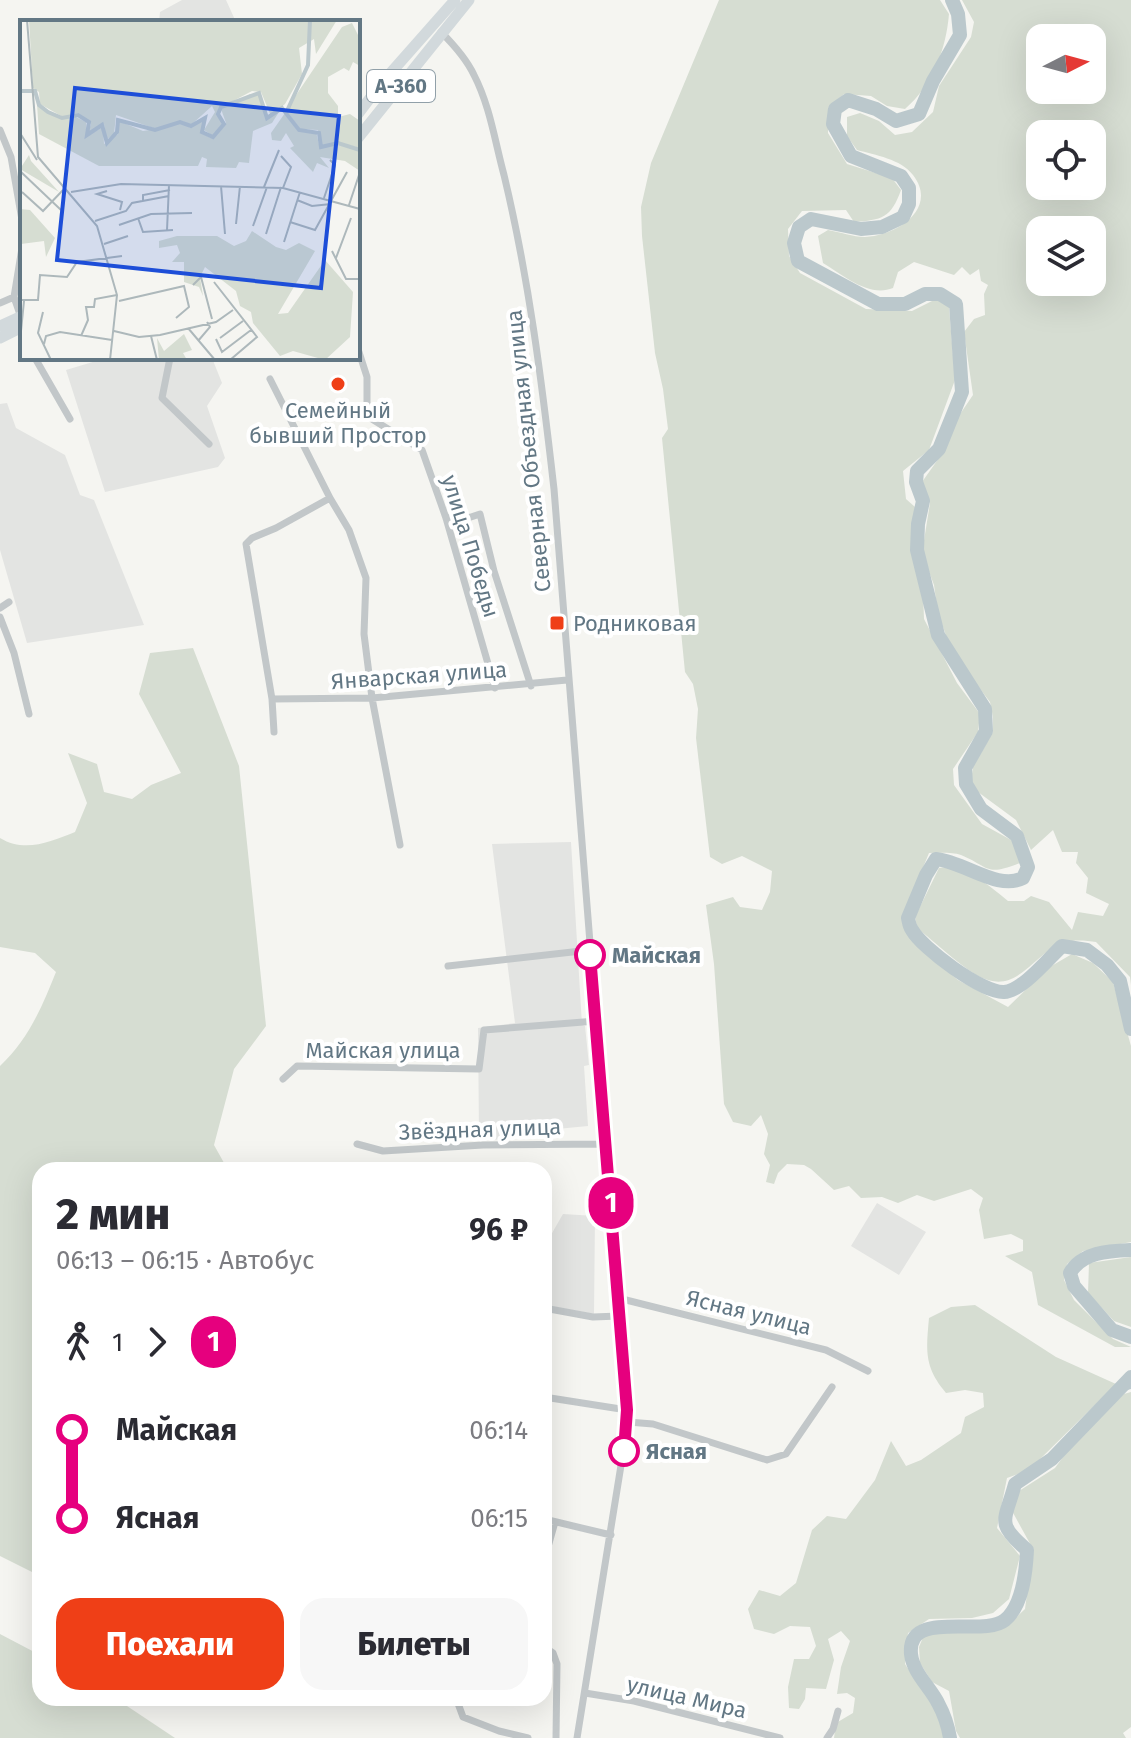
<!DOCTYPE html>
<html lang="ru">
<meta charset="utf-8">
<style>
:root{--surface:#fff;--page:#f7f7f7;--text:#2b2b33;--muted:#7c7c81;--accent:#ef3f17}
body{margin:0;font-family:"Fira Sans",sans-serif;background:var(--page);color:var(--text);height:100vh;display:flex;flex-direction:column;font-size:30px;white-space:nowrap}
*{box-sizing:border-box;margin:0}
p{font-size:26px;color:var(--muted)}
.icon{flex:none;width:44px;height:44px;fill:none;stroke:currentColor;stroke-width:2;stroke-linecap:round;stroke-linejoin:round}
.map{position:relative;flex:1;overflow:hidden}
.side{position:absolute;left:32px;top:1162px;width:520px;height:544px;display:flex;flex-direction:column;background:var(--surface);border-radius:24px;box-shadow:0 8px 32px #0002}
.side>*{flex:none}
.badge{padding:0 16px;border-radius:26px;font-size:28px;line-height:52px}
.needle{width:52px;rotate:84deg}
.fabs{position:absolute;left:1026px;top:24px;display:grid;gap:16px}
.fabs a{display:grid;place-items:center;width:80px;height:80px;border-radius:16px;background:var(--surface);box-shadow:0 8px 32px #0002;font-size:40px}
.map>.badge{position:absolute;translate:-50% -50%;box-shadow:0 0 0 4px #fff}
.legs{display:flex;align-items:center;gap:12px;height:88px;padding:0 24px;font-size:26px}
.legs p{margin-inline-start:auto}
.summary{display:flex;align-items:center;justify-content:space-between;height:136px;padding:0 24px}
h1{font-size:44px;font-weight:800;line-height:60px}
.button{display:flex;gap:16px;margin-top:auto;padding:16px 24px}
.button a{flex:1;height:92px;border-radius:24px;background:var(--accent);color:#fff;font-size:32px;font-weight:800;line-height:92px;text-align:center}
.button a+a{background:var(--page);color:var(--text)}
ul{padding:0 24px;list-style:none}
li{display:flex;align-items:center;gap:28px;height:88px;font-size:30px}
li i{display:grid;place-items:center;width:12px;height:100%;margin:0 10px;background:currentColor}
li i::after{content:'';width:20px;height:20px;margin:-10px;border:6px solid;border-radius:50%;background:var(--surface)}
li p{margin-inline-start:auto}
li:first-child i{background:linear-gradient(#0000 50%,currentColor 0)}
li:last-child i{background:linear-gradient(currentColor 50%,#0000 0)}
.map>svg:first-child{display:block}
.built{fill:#e3e4e2}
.green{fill:#d6ddd2;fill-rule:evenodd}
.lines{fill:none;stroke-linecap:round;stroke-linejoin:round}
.stream{stroke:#bbc8cc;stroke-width:2}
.river{stroke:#bbc8cc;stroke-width:14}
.minor{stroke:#c2c7c9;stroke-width:7}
.highway{stroke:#d2d9dc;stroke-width:11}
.line-1-casing{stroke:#fff;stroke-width:18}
.line-1{stroke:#e6007e;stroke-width:12}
.poi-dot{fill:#ef3f17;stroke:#fff;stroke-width:3}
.stop-1-dot{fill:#fff;stroke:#e6007e;stroke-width:4}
.labels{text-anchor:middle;stroke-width:8;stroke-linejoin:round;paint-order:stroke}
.shield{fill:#fff;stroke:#91a0a9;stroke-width:2}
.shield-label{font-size:20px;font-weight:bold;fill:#627784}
.poi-label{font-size:22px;fill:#627784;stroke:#fff}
.street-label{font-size:22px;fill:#627784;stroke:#fff}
.stop-label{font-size:22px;font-weight:bold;fill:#627784;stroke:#fff;text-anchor:start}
.inset-river{fill:none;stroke:#bbc8cc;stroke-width:4}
.inset-road{fill:none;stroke:#adb8bb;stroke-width:2}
.view{fill:#1d4ed8;fill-opacity:0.15;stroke:#1d4ed8;stroke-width:4}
.inset-edge{fill:none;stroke:#627784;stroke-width:4}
</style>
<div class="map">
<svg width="1131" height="1738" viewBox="0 0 1131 1738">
<rect width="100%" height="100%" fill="#f5f5f1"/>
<!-- built -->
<path class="built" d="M182 0H226L236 22H159L160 12Z
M106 358H212L222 383 207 406 225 458 218 467 105 492 66 370Z
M7 403 16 428 65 455 80 495 94 500 144 625 27 643 0 550V404Z
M571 842 582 1025 585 1026 589 1065 584 1066 588 1126 536 1131 535 1122 516 1123 509 1139 487 1140 479 1135 478 1028 515 1023 492 844Z
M877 1203 926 1232 899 1275 851 1246Z
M563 1214 595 1216 594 1314 544 1305V1247Z"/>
<!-- green -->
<path class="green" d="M719 0H940L949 14C946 49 933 85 905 109L887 106 871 96 844 94 828 108V133L847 164 892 178 901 190C891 218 882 220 854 222L846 210 802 211 788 229 789 256 800 273 866 309 912 311 936 299 949 307 955 380 929 450 903 471 906 499 915 507 912 537 923 593 924 619 957 683 980 714 978 732 953 769 954 785 982 824 1013 841 1020 863C985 877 990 867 961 855 952 852 939 853 929 853L902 918 916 945 958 980 1008 1007 1048 968 1072 954 1093 963 1113 982 1131 1046V1242L1083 1251 1067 1264 1064 1280 1074 1300 1113 1339 1131 1347H1115L1038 1305 1032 1272 1005 1256 1023 1251V1240L1011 1234 984 1239 979 1210 983 1198 971 1189 934 1201 917 1195 898 1203 882 1197 861 1198 849 1186 834 1190 811 1169 804 1165 787 1164 778 1173 774 1184 766 1182 770 1165 764 1154 768 1134 761 1115 751 1126 733 1122 724 1104 714 964 706 905 733 897 740 907 762 910 770 892 772 871 742 856 722 864 710 857 696 738 698 709 693 684 685 672 662 438 668 429 663 389 655 353 642 236 641 207 651 163Z
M962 0H1131V985L1130 977 1096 942C1089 941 1079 940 1072 941 1034 946 1022 997 980 977 961 967 935 942 917 928L915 917 939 868C964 864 990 886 1008 901H1024L1031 896 1049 902 1072 930 1078 912 1103 916 1109 904 1086 893 1088 878 1076 863 1078 852H1062L1053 830 1031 850 1016 820 978 792 971 780 973 767 993 732V717L990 702 952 652 938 613 934 585 922 553 930 503 922 482 946 448 958 417 973 395 964 332 974 319 985 315 984 294 988 285 981 281 979 269 970 275 962 267 954 275 914 262 898 272 893 288C869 298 843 275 823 263L818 236 828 230C840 232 853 237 865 237 896 236 939 209 913 175 901 159 875 155 857 150L847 136V117L860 113 879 121 895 135 912 132 933 112 939 86 971 37 974 22ZM1040 38H1092V90H1040ZM1040 134H1092V186H1040ZM1092 230V282H1040V230Z
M193 648 239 766 266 1026 234 1069 214 1145 228 1170H40V1576L0 1556V1066C28 1040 42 1007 56 972L35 953 0 947V838C25 853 50 842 75 832L87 803 68 753 97 764 104 792 132 799 151 785 181 773 139 694 150 653Z
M1131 1257V1327L1114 1321 1088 1293 1089 1263Z
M975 1305 1056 1357 1116 1384 1029 1470 1007 1478 997 1528 1020 1556 1009 1599 993 1613 972 1618 929 1619 908 1633 905 1664 935 1709 945 1738H834L836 1723 853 1713 855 1698 847 1693 837 1694 841 1667 850 1641 841 1631 828 1639 834 1660 826 1689 806 1688 805 1699 799 1709 789 1708 788 1687 794 1659H809L816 1646 810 1627 790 1626 774 1634 754 1629 748 1609 759 1590 780 1596 796 1583 812 1530 827 1516 846 1519 875 1480 891 1441 906 1466 921 1460 961 1433 965 1417 984 1407 983 1393 965 1390 946 1393C924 1367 926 1351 929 1318L951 1307Z
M1131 1392V1727L1123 1733 1126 1738H960L956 1731 949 1691 932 1682 920 1663 919 1647 924 1635 934 1629 988 1630 1009 1624 1025 1609 1033 1549 1012 1511 1019 1491 1055 1468 1082 1431 1124 1394Z
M0 1634 40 1655V1698H115L175 1738H0Z"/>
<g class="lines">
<!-- stream -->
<path class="stream" d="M1116 1392 1131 1388"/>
<!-- river -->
<path class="river" d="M952 0 958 14 960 35 933 81 919 114 896 121 876 109 848 100 835 109 833 124 851 156 901 176 909 188V204L903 217 882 227 861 229 811 219 799 227 794 243 798 261 878 304H905L925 294H940L956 304 962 392 939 449 917 471 916 482 923 501 918 524 917 550 938 635 985 709 986 731 965 768 966 784 981 809 1017 836 1028 867 1023 878C998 891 965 862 936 859L926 875 908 918C909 922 909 926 912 930 922 948 982 993 1004 992 1022 991 1048 959 1062 946L1087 950 1107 965 1120 981 1131 1029
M1131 1250C1109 1251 1082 1252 1070 1273L1074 1286 1112 1330 1131 1337
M950 1738C948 1726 944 1714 938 1703 930 1687 913 1673 911 1654 907 1608 983 1638 1005 1620 1023 1605 1026 1571 1027 1550 995 1523 1005 1521 1015 1484L1052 1459 1131 1377"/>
<!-- minor -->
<path class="minor" d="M441 32C454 45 466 58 474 75 490 106 495 142 504 175 529 279 542 383 554 489L628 1422 577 1738
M0 130 11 157 22 220
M0 303 14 297
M22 320 14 297 22 248
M358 349 367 377V416L422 450 446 518 495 688
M35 358 70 419
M170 358 162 398 209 444
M270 379 330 498 349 530 366 578 364 634 372 698 400 845
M446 518 471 517 480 514 494 571 531 686
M0 608 9 602
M0 617 14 653 29 714
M272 699 372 698 567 680
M274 732 272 699 246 544 252 538 276 528 330 498
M448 966 590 950
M283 1079 297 1066 479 1069 484 1030 596 1021
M357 1144 383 1151 483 1145 606 1144
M618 1298 826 1350 868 1371
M544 1308 593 1317 619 1316
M544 1397 627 1410
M628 1422 653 1424 767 1460 786 1454 832 1387
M544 1519 611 1535
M544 1561 555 1522
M544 1647 553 1653 557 1664 556 1738
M585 1693 634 1701 780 1738
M456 1698 463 1717 499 1731 528 1738
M827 1738 833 1729 838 1711"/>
<!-- highway -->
<path class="highway" d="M358 114 380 85 455 0
M358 138 469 0
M0 326 22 316
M0 338 22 327"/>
</g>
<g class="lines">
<defs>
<path id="line-1" d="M590 955 627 1410 624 1451"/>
</defs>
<!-- line-1 casing -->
<use href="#line-1" class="line-1-casing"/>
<!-- line-1 -->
<use href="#line-1" class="line-1"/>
</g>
<!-- markers -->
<g class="poi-dot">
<circle cx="338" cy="384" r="8"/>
<rect x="549" y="615" width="16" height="16" rx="4"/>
</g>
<g class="stop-1-dot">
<circle cx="590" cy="955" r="14"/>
<circle cx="624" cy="1451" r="14"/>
</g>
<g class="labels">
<!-- shield labels -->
<rect class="shield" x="367" y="70" width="68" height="32" rx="6"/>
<g class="shield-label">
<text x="401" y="93">А-360</text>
</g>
<!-- poi labels -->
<g class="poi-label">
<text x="338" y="418">Семейный<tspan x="338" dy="25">бывший Простор</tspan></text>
<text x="573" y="631" text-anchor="start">Родниковая</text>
</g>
<!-- street labels -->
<g class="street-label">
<text transform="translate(528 451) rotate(-96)" y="8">Северная Объездная улица</text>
<text transform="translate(471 546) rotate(73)" y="8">улица Победы</text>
<text transform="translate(419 675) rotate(-4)" y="8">Январская улица</text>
<text x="383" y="1058">Майская улица</text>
<text transform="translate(480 1129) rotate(-2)" y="8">Звёздная улица</text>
<text transform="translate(749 1312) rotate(14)" y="8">Ясная улица</text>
<text transform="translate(687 1697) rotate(13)" y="8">улица Мира</text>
</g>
<!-- stop labels -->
<g class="stop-label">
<text x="612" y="963">Майская</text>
<text x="646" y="1459">Ясная</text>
</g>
</g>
<!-- overview -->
<g transform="translate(20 20)">
<rect width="340" height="340" fill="#f5f5f1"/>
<path d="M9 0H317L296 34 294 19 279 28 282 54 265 84 251 96 241 72 232 71 198 89 202 104 193 116 184 110 195 92 192 86 171 105 162 101 136 109 161 103 171 108 184 99 181 113 191 118 206 103 201 89 230 74 241 75 246 98 259 92 252 103 233 111 229 143 219 142 216 148 186 147 187 139 182 137 178 146H79L19 114 17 84 42 99 54 96 66 102 67 116 83 107 84 124 98 114 99 101 123 111 136 109 96 95 94 114 86 120 84 104 68 113 71 104 58 93 43 97 20 84 19 72 13 68ZM332 3 340 19V46L333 42 329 51 324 48 308 57V73L318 86V97L330 94 340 101V128L317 122 302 127 298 110 280 109 266 90 322 7ZM265 93 278 111 296 112 300 128 316 124 340 131V151L325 141 300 137 309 148 297 143 293 152 270 128 274 126 266 113 261 121 252 120 251 113ZM9 135 11 141 39 172 0 149ZM0 189 10 190 35 218 26 237 24 221 1 224 0 230ZM232 211 256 227 266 230 279 223 295 231 258 294 268 293 305 240 333 272 330 317 305 340 273 331 260 336 233 303 231 292 220 286 216 271 185 247 180 257 183 276 179 267 164 262V242H152L160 233 157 225 139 228V221L157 216H197L214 226 226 221ZM164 314 172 330 163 333 167 340H139L137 318 144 331Z" fill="#d6ddd2"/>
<path class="inset-river" d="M0 71H15L19 85 28 92 42 98 58 95 69 102 67 115 82 105 87 123 97 112 98 100 135 110 160 102 171 106 185 98 182 112 193 117 204 104 198 94 201 87 239 73 247 98 262 88 279 110 299 113 301 127 318 123 340 130M266 93 288 45 290 0"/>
<path class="inset-road" d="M7 0 18 137 77 206 97 275 90 340M0 113 17 140M261 136 271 147 263 168M0 151 41 190M201 166 205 214M244 167 259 130M87 171 77 174 102 182 100 190M2 172 23 191 43 170M51 172 101 164 263 168 340 189M304 178 315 145 310 140M277 180 292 186 311 184M123 181V175L150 170M329 185 340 152M118 198 123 212 153 210M75 201 106 191 112 183 149 176M270 202 295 210 327 152M216 204 220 166M99 205 131 194 172 193M233 206 247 167M147 210 149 165M246 214 261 167M264 222 280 172M84 224 108 216M312 231 326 259H340M316 238 331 198M194 262 237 317 210 340M173 265 181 257 192 299M0 280H18L20 255 47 257 57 242 102 236M99 281 164 266 169 287 156 298M23 292 18 313 31 340M168 308 195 340M1 311 4 281M94 311 119 317 140 315 196 302 213 290M61 316 68 300 66 287H74L75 279 97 275M131 316 137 340M200 318 223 301M196 319 202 332 231 310M178 321 190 307 187 302M24 324 26 316 40 312 92 320"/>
<path class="view" d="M55 68 319 96 301 268 37 240Z"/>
<rect width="340" height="340" class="inset-edge"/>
</g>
</svg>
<div class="fabs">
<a><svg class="needle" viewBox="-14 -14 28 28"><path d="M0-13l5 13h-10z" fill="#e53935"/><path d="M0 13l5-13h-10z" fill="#7c7c81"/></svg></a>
<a><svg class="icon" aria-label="locate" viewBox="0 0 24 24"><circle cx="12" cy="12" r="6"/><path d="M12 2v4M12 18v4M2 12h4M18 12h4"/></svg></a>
<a><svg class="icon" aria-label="layers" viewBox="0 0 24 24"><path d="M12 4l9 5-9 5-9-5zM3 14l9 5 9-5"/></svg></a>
</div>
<b class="badge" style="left:611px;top:1203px;background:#e6007e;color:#fff">1</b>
<section class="side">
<div class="summary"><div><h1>2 мин</h1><p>06:13 – 06:15 · Автобус</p></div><b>96 ₽</b></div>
<div class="legs"><svg class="icon" aria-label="walk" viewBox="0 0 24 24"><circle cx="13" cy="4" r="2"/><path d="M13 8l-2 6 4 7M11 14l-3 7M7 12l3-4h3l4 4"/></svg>1<svg class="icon" aria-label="forward" viewBox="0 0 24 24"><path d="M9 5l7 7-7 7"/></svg><b class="badge" style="background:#e6007e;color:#fff">1</b></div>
<ul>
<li><i style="color:#e6007e"></i><b>Майская</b><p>06:14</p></li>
<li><i style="color:#e6007e"></i><b>Ясная</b><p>06:15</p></li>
</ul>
<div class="button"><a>Поехали</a><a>Билеты</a></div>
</section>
</div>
